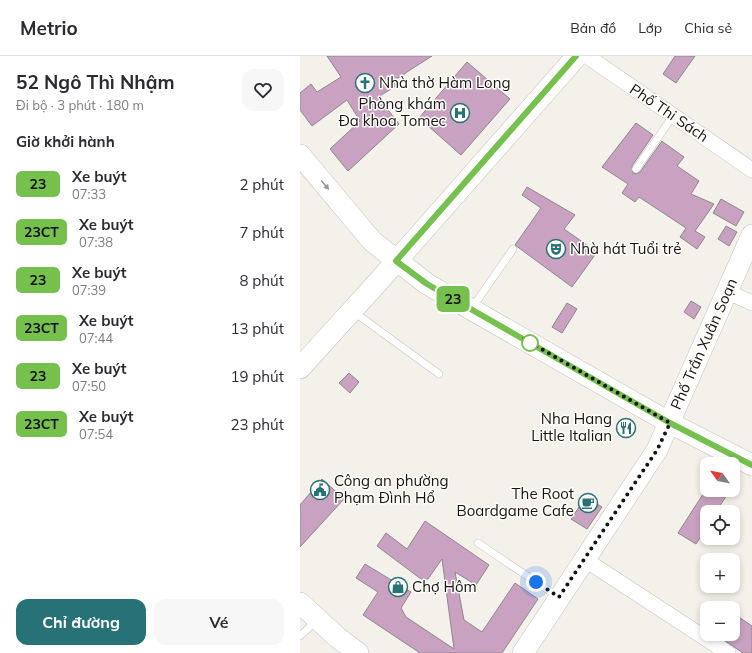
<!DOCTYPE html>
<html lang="vi">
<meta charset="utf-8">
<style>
:root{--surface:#fff;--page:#f7f7f7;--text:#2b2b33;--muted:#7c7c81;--line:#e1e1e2;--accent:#277277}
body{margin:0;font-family:Mulish,sans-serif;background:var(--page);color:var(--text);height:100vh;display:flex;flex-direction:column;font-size:15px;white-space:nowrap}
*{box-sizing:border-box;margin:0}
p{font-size:13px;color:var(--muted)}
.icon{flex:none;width:22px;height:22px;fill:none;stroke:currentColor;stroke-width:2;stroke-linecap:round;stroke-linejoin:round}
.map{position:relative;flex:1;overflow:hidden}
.drawer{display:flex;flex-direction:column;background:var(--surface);width:300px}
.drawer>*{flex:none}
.badge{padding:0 8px;border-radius:6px;font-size:14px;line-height:26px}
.needle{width:26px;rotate:303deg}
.controls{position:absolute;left:400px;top:401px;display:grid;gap:8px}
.controls a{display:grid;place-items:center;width:40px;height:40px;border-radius:8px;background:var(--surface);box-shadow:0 2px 6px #0003;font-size:20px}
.you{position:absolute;width:20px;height:20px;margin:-10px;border:3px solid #fff;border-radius:50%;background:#1a73e8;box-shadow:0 0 0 6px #1a73e833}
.map>.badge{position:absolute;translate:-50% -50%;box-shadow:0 0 0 2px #fff}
h2{padding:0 16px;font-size:15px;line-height:36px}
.round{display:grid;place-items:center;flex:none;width:42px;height:42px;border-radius:12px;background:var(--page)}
.summary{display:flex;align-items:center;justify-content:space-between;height:68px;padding:0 16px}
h1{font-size:19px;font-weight:700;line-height:30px}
.cta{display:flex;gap:8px;margin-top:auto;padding:8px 16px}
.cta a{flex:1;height:46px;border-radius:12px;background:var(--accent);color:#fff;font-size:16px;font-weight:700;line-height:46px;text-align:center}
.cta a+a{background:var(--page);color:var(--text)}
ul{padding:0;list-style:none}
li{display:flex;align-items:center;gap:12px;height:48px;padding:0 16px}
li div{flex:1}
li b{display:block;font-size:15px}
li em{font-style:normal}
li .badge{min-width:44px;font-weight:700;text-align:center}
header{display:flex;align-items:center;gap:24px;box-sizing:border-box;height:56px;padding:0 20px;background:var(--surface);border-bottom:1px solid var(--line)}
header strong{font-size:19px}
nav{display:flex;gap:22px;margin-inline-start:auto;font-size:14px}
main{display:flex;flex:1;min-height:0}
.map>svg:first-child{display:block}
.building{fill:#caa2c1;stroke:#8d888c}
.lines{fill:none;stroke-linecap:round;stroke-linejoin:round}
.lane-casing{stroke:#c6c2bc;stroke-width:8}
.street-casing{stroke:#c6c2bc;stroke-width:16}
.secondary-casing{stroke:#c6c2bc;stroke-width:22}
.lane{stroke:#fff;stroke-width:7}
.street{stroke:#fff;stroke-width:15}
.secondary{stroke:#fff;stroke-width:21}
.oneway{fill:#969594}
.line-casing{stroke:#fff;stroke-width:9}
.line{stroke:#76c04d;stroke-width:6}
.walk{stroke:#151412;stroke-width:4;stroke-dasharray:0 7.2}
.stop-dot{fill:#fff;stroke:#76c04d;stroke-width:2}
.labels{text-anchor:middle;stroke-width:3;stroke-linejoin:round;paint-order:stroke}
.poi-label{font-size:15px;fill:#151412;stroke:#fffefb;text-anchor:start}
.street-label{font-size:15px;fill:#151412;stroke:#fffefb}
</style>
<header>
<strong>Metrio</strong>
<nav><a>Bản đồ</a><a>Lớp</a><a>Chia sẻ</a></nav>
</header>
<main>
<section class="drawer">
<div class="summary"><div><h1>52 Ngô Thì Nhậm</h1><p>Đi bộ · 3 phút · 180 m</p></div><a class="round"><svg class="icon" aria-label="heart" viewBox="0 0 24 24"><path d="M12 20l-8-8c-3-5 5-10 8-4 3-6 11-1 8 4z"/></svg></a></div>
<h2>Giờ khởi hành</h2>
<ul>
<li><span class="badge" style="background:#76c04d;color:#111">23</span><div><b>Xe buýt</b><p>07:33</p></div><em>2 phút</em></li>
<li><span class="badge" style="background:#76c04d;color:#111">23CT</span><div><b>Xe buýt</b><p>07:38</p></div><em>7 phút</em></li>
<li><span class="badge" style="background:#76c04d;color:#111">23</span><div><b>Xe buýt</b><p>07:39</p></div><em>8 phút</em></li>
<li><span class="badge" style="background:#76c04d;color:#111">23CT</span><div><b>Xe buýt</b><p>07:44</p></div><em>13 phút</em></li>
<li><span class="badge" style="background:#76c04d;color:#111">23</span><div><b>Xe buýt</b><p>07:50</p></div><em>19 phút</em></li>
<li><span class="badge" style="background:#76c04d;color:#111">23CT</span><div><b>Xe buýt</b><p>07:54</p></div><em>23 phút</em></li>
</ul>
<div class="cta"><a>Chỉ đường</a><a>Vé</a></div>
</section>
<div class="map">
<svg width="452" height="597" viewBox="0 0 452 597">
<rect width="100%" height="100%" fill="#f4f0ea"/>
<!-- building -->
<path class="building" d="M27 0H132L93 25 96 30 78 41 99 68 48 115 30 93 60 65 47 44 12 70 0 54V37L11 28 17 36 41 21Z
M375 0H395L376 27 363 18Z
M167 6 210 43 161 99 119 62Z
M336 67 353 79 332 110 333 117 336 118 340 116 362 85 363 86 384 101 377 110 399 125 391 138 414 148 395 175 405 181 397 193 380 181 386 172 339 141 335 146 322 137 328 128 302 111Z
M227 131 275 159 264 173 297 196 272 231 215 189 241 152 222 139Z
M421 143 444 156 436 170 413 157Z
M426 170 437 176 429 190 418 183Z
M391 245 401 251 394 263 384 256Z
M267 247 277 253 262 277 252 271Z
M49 317 59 326 50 337 39 327Z
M22 423 44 443 0 491V449Z
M407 432V434H430L416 456H407V471L396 488 378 477Z
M286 441 302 451 287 473 271 463Z
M125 465 189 509 176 529 155 516 164 564 182 576 215 527 238 543 202 597H120L63 559 78 536 56 522 65 508 111 536 101 552 106 561 154 593 142 503 128 523H121L77 490 86 477 107 493Z
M433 557 452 570V597H443L415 578H433Z"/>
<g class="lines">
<defs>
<path id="lane" d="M336 113 373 60
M172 252 213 193
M54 256 139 318
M178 487 257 540
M0 580 16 565"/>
<path id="street" d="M287 0 452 114
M428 236 452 247
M284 503 428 597"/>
<path id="secondary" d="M0 99 72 185 127 228 370 367 452 409
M0 312 78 226 277 0
M0 547 37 581 58 597
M223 597 357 394 452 179"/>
</defs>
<!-- lane casing -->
<use href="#lane" class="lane-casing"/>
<!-- street casing -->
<use href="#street" class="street-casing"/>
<!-- secondary casing -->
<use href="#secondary" class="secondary-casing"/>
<!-- lane -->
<use href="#lane" class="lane"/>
<!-- street -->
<use href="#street" class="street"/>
<!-- secondary -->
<use href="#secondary" class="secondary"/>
</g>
<!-- one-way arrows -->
<defs><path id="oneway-solid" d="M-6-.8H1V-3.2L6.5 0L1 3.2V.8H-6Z"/></defs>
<use class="oneway" href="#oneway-solid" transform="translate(25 129) rotate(50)"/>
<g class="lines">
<defs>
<path id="line" d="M276 0 96 205 127 228 370 367 452 409"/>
</defs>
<!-- line casing -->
<use href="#line" class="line-casing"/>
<!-- line -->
<use href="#line" class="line"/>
<!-- walk -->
<path class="walk" d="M230 287 224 283 370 367 357 394 259 541 236 526"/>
</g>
<!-- icons -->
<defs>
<symbol id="church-ring" viewBox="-11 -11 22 22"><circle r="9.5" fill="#fffefb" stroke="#277277" stroke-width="1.5"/><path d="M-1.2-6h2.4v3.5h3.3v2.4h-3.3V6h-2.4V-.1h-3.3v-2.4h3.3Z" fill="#277277"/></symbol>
<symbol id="hospital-ring" viewBox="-11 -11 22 22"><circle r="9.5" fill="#fffefb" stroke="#277277" stroke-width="1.5"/><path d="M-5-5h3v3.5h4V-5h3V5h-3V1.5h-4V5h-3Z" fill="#277277"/></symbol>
<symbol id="theatre-ring" viewBox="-11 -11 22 22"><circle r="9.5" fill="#fffefb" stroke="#277277" stroke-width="1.5"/><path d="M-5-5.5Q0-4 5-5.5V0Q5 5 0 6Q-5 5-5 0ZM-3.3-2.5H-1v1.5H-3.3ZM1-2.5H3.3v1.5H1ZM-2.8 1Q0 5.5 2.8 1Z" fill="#277277"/></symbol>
<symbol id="restaurant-ring" viewBox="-11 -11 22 22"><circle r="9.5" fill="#fffefb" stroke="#277277" stroke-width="1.5"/><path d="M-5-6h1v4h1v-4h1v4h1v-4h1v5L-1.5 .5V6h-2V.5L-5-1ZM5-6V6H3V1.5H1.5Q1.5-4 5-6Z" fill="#277277"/></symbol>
<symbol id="civic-ring" viewBox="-11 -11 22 22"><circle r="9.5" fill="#fffefb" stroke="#277277" stroke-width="1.5"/><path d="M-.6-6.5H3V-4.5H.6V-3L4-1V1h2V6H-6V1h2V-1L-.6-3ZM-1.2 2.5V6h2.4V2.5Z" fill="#277277"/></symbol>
<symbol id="cafe-ring" viewBox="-11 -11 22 22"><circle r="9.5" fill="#fffefb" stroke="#277277" stroke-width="1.5"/><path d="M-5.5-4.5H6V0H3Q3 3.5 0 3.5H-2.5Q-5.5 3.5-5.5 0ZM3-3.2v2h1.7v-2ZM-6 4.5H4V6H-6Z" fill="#277277"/></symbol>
<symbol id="shop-ring" viewBox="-11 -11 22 22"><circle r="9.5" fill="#fffefb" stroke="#277277" stroke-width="1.5"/><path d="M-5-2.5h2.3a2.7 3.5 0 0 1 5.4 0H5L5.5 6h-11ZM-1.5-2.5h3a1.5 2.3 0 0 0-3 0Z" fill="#277277"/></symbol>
</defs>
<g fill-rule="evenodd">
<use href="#church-ring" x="54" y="16" width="22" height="22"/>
<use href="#hospital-ring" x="149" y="46" width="22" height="22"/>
<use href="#theatre-ring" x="245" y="182" width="22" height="22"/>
<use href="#restaurant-ring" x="315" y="361" width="22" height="22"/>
<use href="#civic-ring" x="9" y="423" width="22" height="22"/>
<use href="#cafe-ring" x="277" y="436" width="22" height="22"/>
<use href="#shop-ring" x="87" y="520" width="22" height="22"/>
</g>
<!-- markers -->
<circle class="stop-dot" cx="230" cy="287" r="8"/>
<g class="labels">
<!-- poi labels -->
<g class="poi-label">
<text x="79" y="32">Nhà thờ Hàm Long</text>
<text x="146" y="53" text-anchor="end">Phòng khám<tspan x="146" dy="17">Đa khoa Tomec</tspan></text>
<text x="270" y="198">Nhà hát Tuổi trẻ</text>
<text x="312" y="368" text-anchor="end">Nha Hang<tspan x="312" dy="17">Little Italian</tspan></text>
<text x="34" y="430">Công an phường<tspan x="34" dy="17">Phạm Đình Hổ</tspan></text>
<text x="274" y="443" text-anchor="end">The Root<tspan x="274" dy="17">Boardgame Cafe</tspan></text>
<text x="112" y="536">Chợ Hôm</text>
</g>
<!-- street labels -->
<g class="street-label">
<text transform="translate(369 57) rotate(34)" y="5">Phố Thi Sách</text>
<text transform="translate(404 288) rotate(-66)" y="5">Phố Trần Xuân Soạn</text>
</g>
</g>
</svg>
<div class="controls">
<a><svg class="needle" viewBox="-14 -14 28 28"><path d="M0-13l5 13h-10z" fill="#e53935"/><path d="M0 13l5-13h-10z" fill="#7c7c81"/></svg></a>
<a><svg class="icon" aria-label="locate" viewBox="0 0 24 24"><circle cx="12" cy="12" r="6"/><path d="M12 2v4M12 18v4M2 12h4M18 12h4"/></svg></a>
<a>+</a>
<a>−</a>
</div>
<div class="you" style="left:236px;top:526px"></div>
<b class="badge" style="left:153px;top:243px;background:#76c04d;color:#111">23</b>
</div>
</main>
